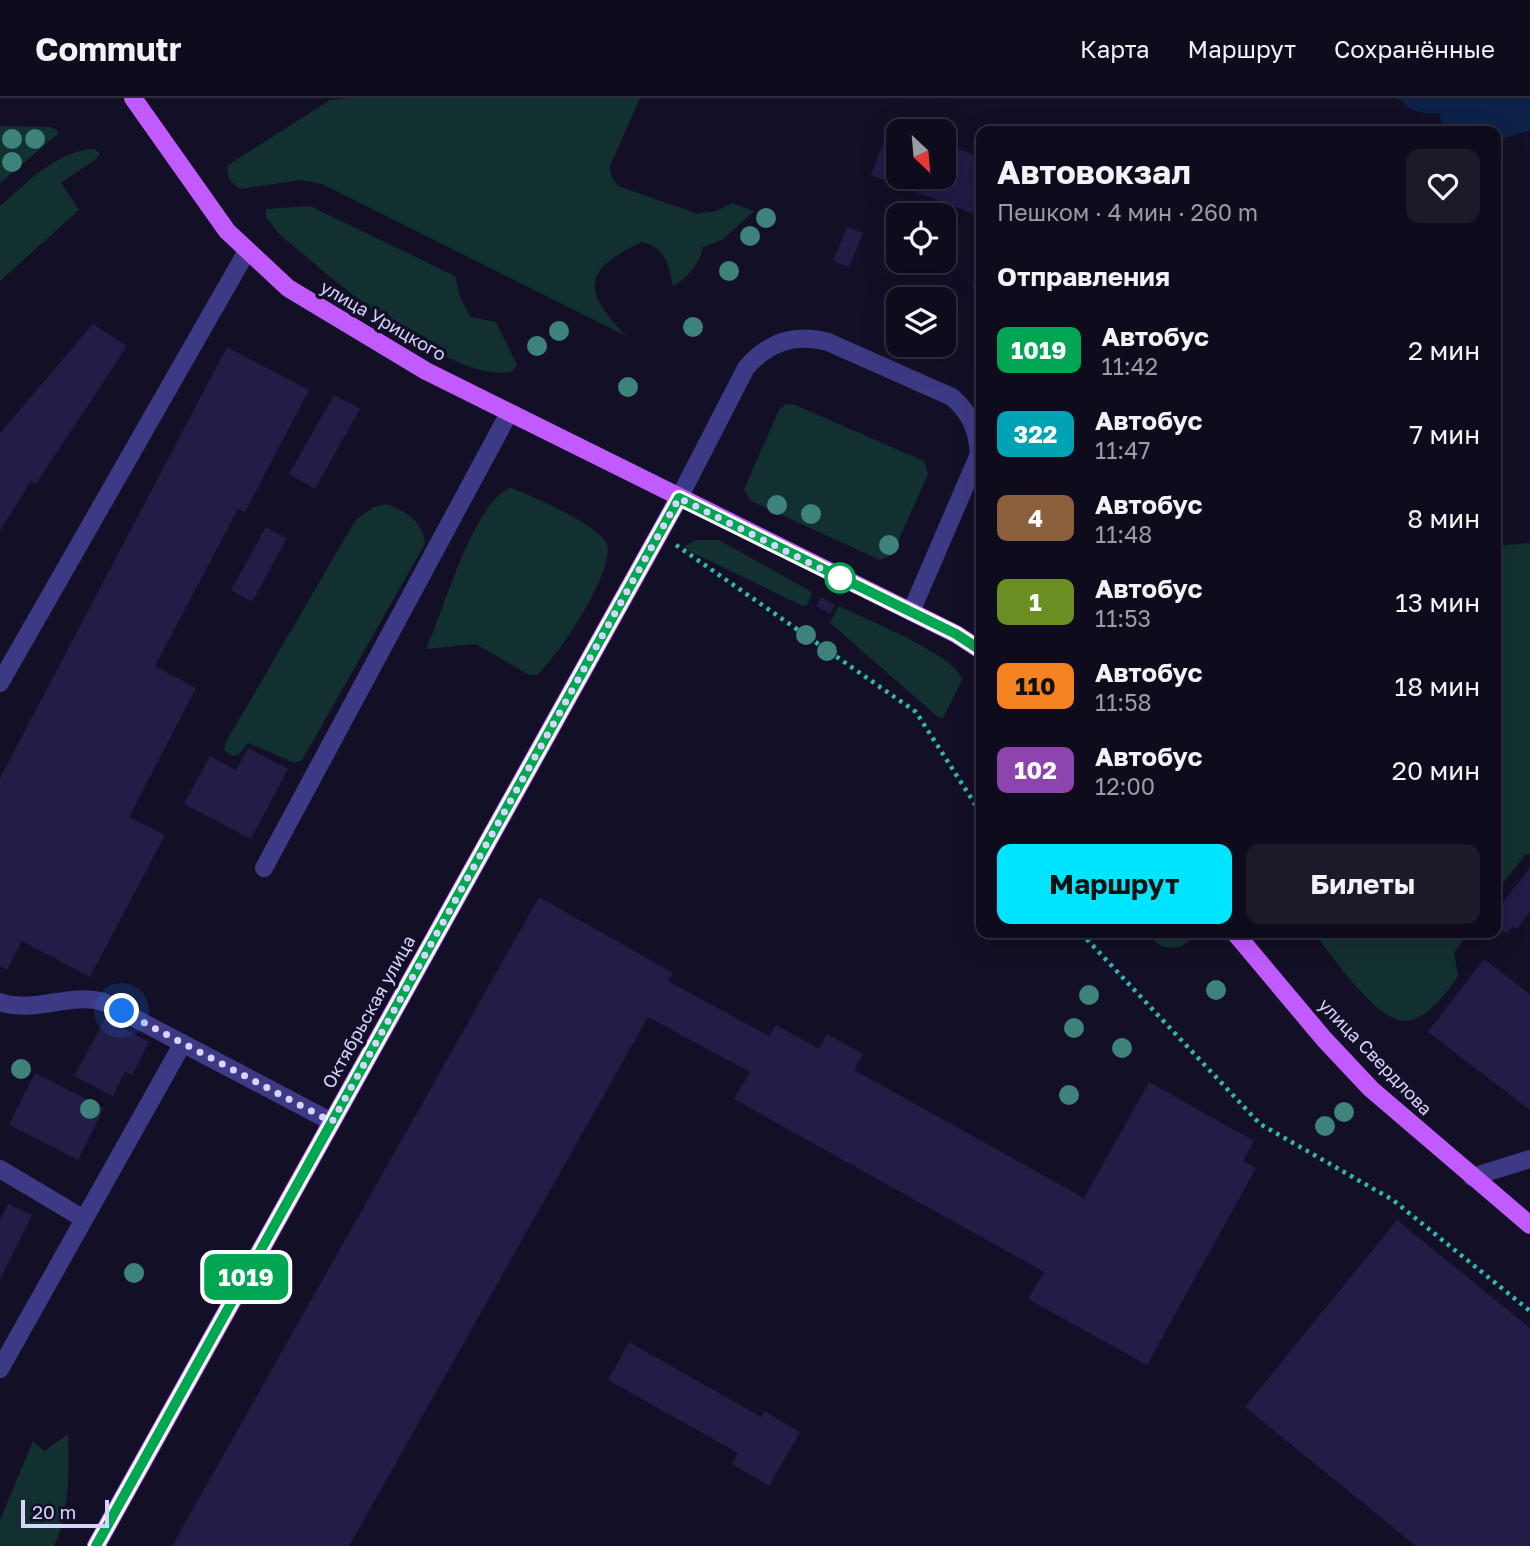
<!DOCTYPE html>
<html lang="ru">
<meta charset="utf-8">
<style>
:root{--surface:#0e0b1c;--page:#1c1929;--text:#f1f3f6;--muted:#9b9ba3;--line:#2e2b3b;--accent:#00e5ff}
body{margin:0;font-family:"Golos Text",sans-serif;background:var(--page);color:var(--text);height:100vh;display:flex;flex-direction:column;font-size:26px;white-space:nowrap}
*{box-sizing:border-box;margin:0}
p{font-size:23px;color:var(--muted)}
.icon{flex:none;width:38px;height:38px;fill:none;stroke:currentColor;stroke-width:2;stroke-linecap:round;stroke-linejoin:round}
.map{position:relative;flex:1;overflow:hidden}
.drawer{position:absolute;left:976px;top:28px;width:525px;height:812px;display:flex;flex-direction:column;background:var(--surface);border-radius:14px;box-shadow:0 7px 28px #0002,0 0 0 2px var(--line)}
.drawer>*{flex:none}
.badge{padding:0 14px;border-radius:10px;font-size:24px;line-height:46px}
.needle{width:46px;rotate:154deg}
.buttons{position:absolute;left:886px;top:21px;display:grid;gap:14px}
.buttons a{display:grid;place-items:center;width:70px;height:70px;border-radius:14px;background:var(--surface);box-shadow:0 7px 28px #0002,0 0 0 2px var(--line);font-size:35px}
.scale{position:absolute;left:21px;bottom:18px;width:88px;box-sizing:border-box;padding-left:7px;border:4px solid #d9d4ff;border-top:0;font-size:19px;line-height:24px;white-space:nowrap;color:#d9d4ff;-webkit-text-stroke:5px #130f26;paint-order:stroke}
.you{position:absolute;width:35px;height:35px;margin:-18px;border:5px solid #fff;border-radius:50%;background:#1a73e8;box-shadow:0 0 0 10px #1a73e833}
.map>.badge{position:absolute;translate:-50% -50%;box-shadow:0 0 0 4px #fff}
h2{padding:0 21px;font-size:26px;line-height:63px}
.round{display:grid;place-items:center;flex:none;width:74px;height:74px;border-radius:14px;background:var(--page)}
.headline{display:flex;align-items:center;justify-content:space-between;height:119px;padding:0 21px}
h1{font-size:33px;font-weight:700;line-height:52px}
.button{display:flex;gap:14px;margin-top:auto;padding:14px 21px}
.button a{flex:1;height:80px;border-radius:14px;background:var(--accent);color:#111;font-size:28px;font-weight:700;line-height:80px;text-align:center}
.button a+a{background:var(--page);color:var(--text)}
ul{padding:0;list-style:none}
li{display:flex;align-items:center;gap:21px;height:84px;padding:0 21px}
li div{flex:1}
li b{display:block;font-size:26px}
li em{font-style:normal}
li .badge{min-width:77px;font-weight:700;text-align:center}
header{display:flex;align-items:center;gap:42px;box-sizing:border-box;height:98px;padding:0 35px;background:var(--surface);border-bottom:2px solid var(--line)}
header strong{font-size:33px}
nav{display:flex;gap:38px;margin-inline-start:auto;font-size:24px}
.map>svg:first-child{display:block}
.green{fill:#12302f}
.water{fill:#0c2248}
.building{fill:#241b47}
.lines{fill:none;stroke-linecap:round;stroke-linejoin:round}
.path{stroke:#2fb8b0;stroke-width:4.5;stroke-dasharray:3.5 5;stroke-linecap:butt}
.minor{stroke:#3d3a85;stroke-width:18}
.major{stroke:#c25bff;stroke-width:18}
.tree{fill:#3d827b}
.line-casing{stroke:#fff;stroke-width:16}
.line{stroke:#00a651;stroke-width:10}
.walk{stroke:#d9d4ff;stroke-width:7;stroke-dasharray:0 12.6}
.stop-dot{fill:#fff;stroke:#00a651;stroke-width:3.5}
.labels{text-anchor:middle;stroke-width:7;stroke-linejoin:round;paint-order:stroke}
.street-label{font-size:18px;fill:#d9d4ff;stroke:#130f26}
</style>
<header>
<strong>Commutr</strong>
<nav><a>Карта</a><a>Маршрут</a><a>Сохранённые</a></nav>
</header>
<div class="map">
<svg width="1530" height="1448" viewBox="0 0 1530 1448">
<rect width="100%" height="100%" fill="#130f26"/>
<!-- green -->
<path class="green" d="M351 0H640L610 68 611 78 618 88 698 116 716 113 732 105 754 113 722 142 703 149C700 165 687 181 673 188 668 166 666 150 642 144 582 172 582 192 626 238L322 86 300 82 240 91C230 84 226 79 228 67L330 2Z
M0 28 50 29 57 32 58 36 0 85Z
M95 51 100 56 96 61 61 85 79 112 0 183V108C28 85 56 52 95 51Z
M310 108 455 178 460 199 470 219 496 224 517 267 512 274C447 285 329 177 279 136L266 119V111Z
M786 306 795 307 924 363 928 376 892 457 880 462 751 403 744 391 779 312Z
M510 390C528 395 601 429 607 446 615 473 558 559 537 577H529L476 546 426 551C444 513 472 406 510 390Z
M387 406C408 415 422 422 425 446L302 662 295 665 248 645 239 657 232 658 224 652 226 644 355 423 373 409Z
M696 442H719L810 493 812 497 807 507 803 508 685 451V448Z
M1530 445V756H1526L1496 794V448Z
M839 508C861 519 960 559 962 582L943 620 938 619 830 525Z
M1149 835H1194C1184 855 1159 855 1149 835Z
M1314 835H1468L1454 855 1458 878C1447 895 1427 921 1406 923 1377 925 1331 856 1314 835Z
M68 1336C69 1372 70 1415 54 1448H0V1422L33 1343 44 1353Z"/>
<!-- water -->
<path class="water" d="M1398 0H1530V32L1496 43V33H1450L1443 27 1439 15C1421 17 1411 13 1398 0Z"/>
<!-- building -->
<path class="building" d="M891 26 910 33H898V79H943V45L982 60V119L871 77Z
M847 129 863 135 849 169 833 163Z
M979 170 982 171V193L972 189Z
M93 226 127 248 36 386 31 383 0 433V335Z
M227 249 309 292 245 414 238 411 155 568 196 590 129 719 165 737 90 879 22 843 7 872 0 868V680Z
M334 297 360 311 315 391 289 376Z
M266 429 287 440 252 504 231 492Z
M821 499 835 507 830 516 816 508Z
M248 650 288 671 251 741 184 706 210 658 236 672Z
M1530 770V814L1517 831 1513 828 1507 836 1496 827V813Z
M539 799 673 875 668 883 769 938 776 927 819 951 827 936 863 956 854 972 1084 1100 1149 984 1254 1043 1243 1063 1256 1070 1147 1267 1028 1201 1044 1174 734 1001 750 974 648 919 349 1448H172Z
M1484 861 1530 896V1012L1428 934Z
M105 921 149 944 132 977 125 974 113 998 74 978Z
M35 975 104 1010 78 1062 9 1027Z
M8 1106 32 1117 0 1181V1122Z
M1397 1122 1530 1230V1448H1416L1245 1309Z
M629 1244 761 1319 764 1313 800 1334 769 1388 732 1366 738 1355 608 1282Z"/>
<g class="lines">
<!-- path -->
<path class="path" d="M676 447 916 614 982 717
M1081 835 1260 1026 1393 1102 1530 1213"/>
<!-- minor -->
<path class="minor" d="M679 400 746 270C768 244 795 235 828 244L952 299C971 316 977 331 979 356L911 514
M0 585 247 153
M264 770 509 315
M0 904C36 916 68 894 104 904L332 1024
M0 1071 84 1121
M1472 1079 1530 1061
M0 1271 183 945"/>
<!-- major -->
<path class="major" d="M133 0 227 133 288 190 426 273 956 536 982 553
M1235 835 1324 941 1371 991 1530 1127
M96 1448 679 400"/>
</g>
<!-- trees -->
<g class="tree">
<circle cx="12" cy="41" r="10"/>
<circle cx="35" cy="41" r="10"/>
<circle cx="12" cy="64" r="10"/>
<circle cx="766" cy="120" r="10"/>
<circle cx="750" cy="138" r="10"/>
<circle cx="729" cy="173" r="10"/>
<circle cx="693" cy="229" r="10"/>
<circle cx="559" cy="233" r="10"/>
<circle cx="537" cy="248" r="10"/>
<circle cx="628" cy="289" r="10"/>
<circle cx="777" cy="407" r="10"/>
<circle cx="811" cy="416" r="10"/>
<circle cx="889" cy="447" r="10"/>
<circle cx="806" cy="537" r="10"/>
<circle cx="827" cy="553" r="10"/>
<circle cx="1216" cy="892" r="10"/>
<circle cx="1089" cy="897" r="10"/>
<circle cx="1074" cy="930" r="10"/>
<circle cx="1122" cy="950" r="10"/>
<circle cx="21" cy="971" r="10"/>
<circle cx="1069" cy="997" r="10"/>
<circle cx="90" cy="1011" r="10"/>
<circle cx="1344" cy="1014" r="10"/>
<circle cx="1325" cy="1028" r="10"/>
<circle cx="134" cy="1175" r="10"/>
</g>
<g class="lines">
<defs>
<path id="line" d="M96 1448 679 400 956 536 982 553"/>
</defs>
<!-- line casing -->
<use href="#line" class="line-casing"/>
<!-- line -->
<use href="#line" class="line"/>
<!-- walk -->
<path class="walk" d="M122 913 332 1024 679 400 840 480"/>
</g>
<!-- markers -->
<circle class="stop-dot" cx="840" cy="480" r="14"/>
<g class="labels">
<!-- street labels -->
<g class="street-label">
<text transform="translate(383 223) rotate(30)" y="6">улица Урицкого</text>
<text transform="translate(369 914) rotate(-61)" y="6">Октябрьская улица</text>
<text transform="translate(1375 959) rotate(46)" y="6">улица Свердлова</text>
</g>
</g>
</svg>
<div class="buttons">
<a><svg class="needle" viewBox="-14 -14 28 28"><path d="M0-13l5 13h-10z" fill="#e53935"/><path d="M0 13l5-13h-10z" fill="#9b9ba3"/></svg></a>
<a><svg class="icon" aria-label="locate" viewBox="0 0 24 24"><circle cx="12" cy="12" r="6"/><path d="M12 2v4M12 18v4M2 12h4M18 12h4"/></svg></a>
<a><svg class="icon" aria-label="layers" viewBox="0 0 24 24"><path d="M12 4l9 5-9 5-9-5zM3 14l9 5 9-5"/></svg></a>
</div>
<div class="scale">20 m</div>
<div class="you" style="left:122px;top:913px"></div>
<b class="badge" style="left:246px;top:1179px;background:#00a651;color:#fff">1019</b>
<section class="drawer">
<div class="headline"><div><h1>Автовокзал</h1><p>Пешком · 4 мин · 260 m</p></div><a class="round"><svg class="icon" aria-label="heart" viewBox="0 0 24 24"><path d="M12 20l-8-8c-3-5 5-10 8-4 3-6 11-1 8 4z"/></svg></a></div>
<h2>Отправления</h2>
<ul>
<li><span class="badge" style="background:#00a651;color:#fff">1019</span><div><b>Автобус</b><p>11:42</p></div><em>2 мин</em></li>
<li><span class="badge" style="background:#00a3b4;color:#fff">322</span><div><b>Автобус</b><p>11:47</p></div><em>7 мин</em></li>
<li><span class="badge" style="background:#8b5e3c;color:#fff">4</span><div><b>Автобус</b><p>11:48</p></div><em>8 мин</em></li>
<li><span class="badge" style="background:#6b8e23;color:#fff">1</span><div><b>Автобус</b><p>11:53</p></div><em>13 мин</em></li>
<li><span class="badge" style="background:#f58220;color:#111">110</span><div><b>Автобус</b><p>11:58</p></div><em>18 мин</em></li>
<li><span class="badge" style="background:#8e44ad;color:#fff">102</span><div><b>Автобус</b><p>12:00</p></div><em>20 мин</em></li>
</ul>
<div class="button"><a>Маршрут</a><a>Билеты</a></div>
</section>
</div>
